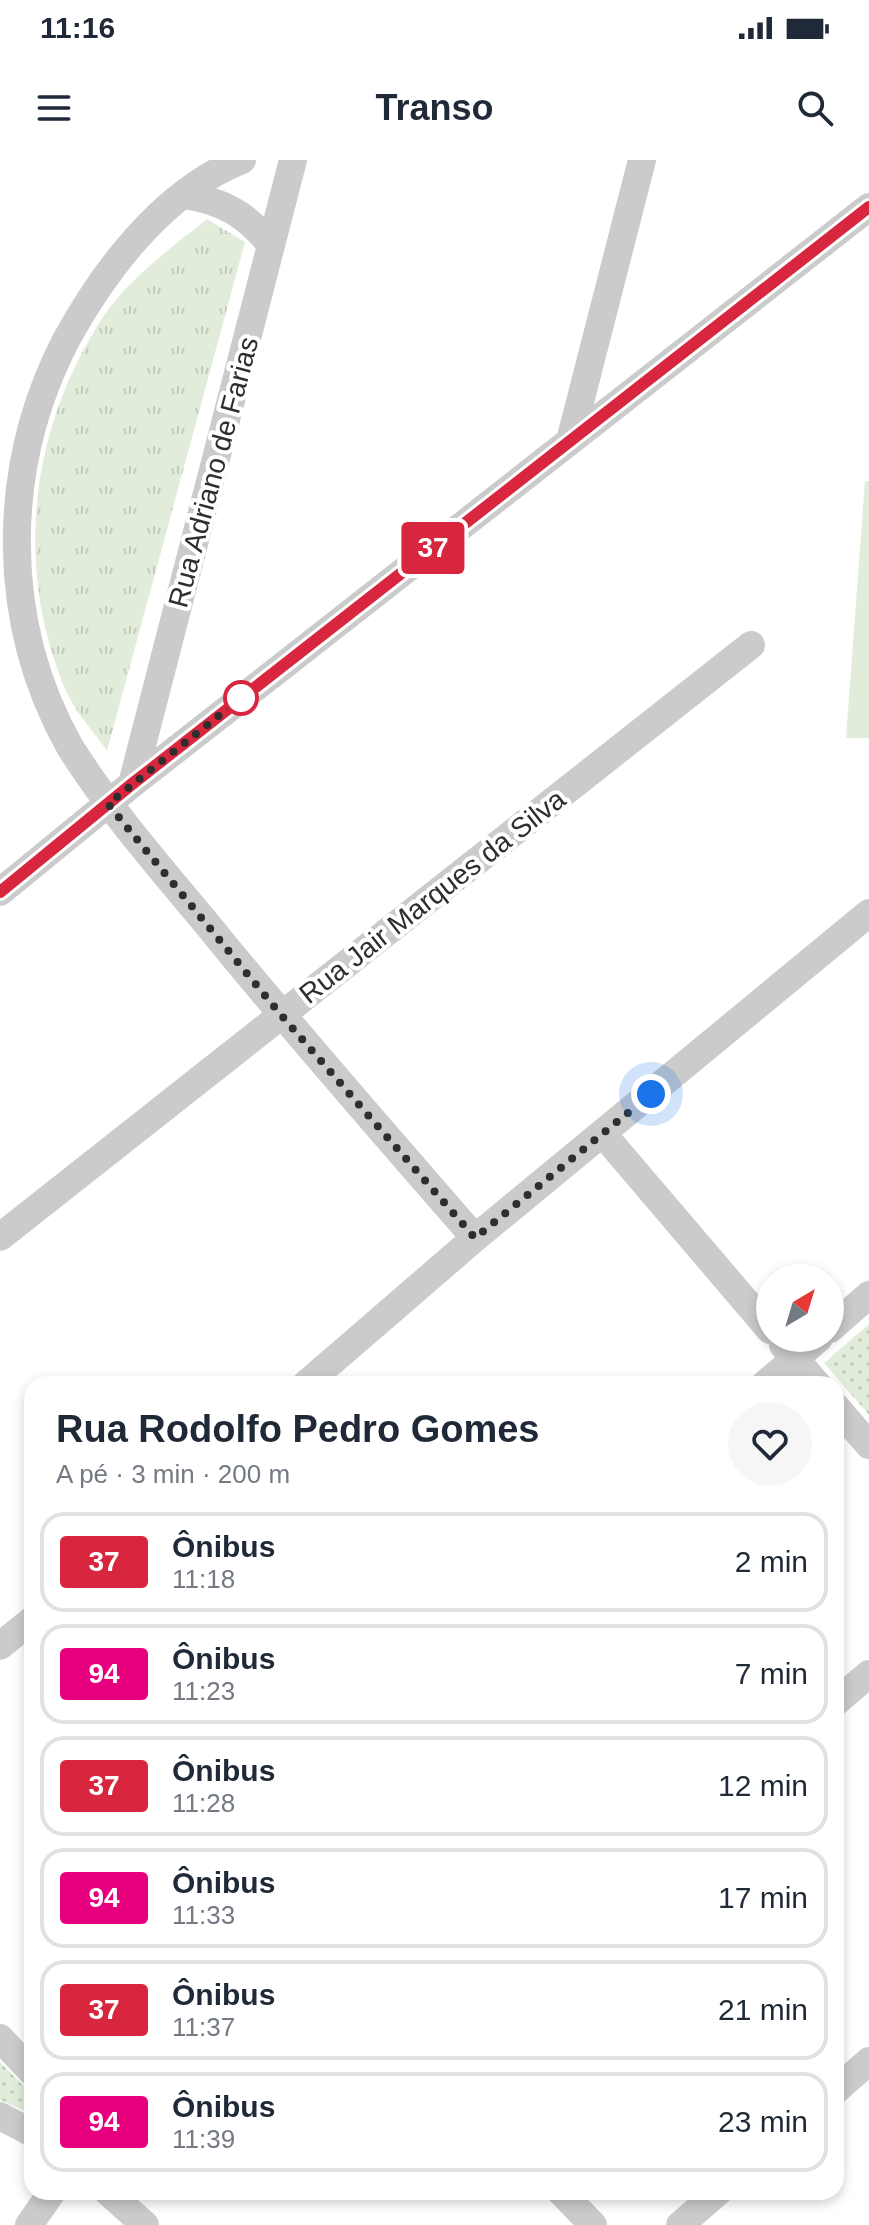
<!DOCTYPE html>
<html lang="pt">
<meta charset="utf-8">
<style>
:root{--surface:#fff;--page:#f6f6f7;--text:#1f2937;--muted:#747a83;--line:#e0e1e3}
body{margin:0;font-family:Helvetica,sans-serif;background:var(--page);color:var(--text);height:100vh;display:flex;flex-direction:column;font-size:30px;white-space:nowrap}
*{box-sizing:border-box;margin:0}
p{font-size:26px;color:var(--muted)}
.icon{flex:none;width:44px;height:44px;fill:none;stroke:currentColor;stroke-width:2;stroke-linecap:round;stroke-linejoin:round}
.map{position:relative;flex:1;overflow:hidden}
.details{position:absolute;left:24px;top:1216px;width:820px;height:824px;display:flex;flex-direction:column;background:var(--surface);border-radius:24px;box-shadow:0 4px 12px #0003}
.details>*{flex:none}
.badge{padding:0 16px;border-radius:6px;font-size:28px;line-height:52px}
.needle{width:52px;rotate:38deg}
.controls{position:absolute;left:756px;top:1104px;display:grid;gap:16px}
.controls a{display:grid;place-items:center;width:88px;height:88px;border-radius:50%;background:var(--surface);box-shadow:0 4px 12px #0003;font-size:40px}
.you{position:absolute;width:40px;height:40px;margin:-20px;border:6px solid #fff;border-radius:50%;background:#1a73e8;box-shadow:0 0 0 12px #1a73e833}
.map>.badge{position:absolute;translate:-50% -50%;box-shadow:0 0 0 4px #fff}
.round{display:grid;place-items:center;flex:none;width:84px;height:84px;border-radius:42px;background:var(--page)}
.headline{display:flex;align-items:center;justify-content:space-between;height:136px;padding:0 32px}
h1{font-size:38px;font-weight:700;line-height:60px}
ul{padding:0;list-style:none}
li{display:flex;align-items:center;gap:24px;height:100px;margin:0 16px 12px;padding:0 16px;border:4px solid var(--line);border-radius:24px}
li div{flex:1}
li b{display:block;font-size:30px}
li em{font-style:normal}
li .badge{min-width:88px;font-weight:700;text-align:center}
.status{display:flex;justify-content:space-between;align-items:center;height:56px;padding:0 40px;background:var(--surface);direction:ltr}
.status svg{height:22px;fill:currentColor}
header{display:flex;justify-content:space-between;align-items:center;height:104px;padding:0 32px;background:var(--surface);font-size:36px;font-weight:700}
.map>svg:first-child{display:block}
.grass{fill:url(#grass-tufts)}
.park{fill:url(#park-dots)}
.garden{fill:#e1edda}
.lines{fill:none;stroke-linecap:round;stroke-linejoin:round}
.minor{stroke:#cbcbcb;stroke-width:28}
.line-casing{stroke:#fff;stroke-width:18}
.line{stroke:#d7263d;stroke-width:12}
.walk{stroke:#2e2e2e;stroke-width:8;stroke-dasharray:0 14.4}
.stop-dot{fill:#fff;stroke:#d7263d;stroke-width:4}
.labels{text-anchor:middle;stroke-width:8;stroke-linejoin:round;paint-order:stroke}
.street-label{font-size:28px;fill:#2e2e2e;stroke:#fff}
</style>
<div class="status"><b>11:16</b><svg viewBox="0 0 49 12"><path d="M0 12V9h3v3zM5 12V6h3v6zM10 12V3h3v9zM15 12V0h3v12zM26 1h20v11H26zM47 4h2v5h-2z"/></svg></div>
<header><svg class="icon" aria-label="menu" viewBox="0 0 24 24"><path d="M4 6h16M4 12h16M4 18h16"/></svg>Transo<svg class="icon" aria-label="search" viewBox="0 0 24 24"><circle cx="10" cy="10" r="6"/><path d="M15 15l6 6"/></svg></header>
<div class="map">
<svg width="869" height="2065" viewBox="0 0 869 2065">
<defs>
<pattern id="grass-tufts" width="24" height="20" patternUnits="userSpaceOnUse" patternTransform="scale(2)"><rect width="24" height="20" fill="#e1edda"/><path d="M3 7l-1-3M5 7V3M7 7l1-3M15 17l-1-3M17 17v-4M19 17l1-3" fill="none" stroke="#c1ccbb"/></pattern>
<pattern id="park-dots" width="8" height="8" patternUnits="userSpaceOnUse" patternTransform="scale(2)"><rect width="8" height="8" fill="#e1edda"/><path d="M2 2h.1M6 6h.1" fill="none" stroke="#c1ccbb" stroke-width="1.8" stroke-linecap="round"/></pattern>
</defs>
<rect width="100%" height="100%" fill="#fff"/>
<!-- grass -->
<path class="grass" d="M207 59 245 82 107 591C94 572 75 552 66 531 13 407 30 266 105 154 131 117 172 87 207 59Z"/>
<!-- park -->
<path class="park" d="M869 1164V1255L824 1203Z
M0 1902 32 1934V1954L0 1940Z"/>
<!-- garden -->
<path class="garden" d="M865 321H869V578H846Z"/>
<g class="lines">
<!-- minor -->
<path class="minor" d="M242 0C164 31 104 110 65 182 0 309 0 463 70 587 112 654 166 714 216 775 300 878 388 978 475 1078
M184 35C223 41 246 54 271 85
M570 281 642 0
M132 624 293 0
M0 732 132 624 869 47
M603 974 770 1170
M0 1077 751 485
M830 1169 869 1135
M783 1185 817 1224
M306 1224 475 1078 869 753
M765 1224 819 1178
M836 1247 869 1285
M0 1486 32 1460
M836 1542 869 1514
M0 1878 32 1912
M836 1930 869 1901
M0 1956 32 1973
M108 2032 145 2065
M561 2032 593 2065
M29 2065 52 2032
M680 2065 718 2032"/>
</g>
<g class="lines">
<defs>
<path id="line" d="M0 732 132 624 869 47"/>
</defs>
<!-- line casing -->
<use href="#line" class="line-casing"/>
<!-- line -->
<use href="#line" class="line"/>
<!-- walk -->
<path class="walk" d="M241 538 108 644 281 855 475 1078 651 934"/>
</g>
<!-- markers -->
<circle class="stop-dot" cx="241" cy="538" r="16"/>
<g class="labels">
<!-- street labels -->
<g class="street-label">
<text transform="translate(213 312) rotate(-75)" y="10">Rua Adriano de Farias</text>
<text transform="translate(432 736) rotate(-38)" y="10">Rua Jair Marques da Silva</text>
</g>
</g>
</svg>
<div class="controls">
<a><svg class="needle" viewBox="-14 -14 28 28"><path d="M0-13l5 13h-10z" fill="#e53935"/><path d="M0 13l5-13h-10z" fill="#747a83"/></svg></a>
</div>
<div class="you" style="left:651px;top:934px"></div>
<b class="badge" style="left:433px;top:388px;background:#d7263d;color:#fff">37</b>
<section class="details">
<div class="headline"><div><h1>Rua Rodolfo Pedro Gomes</h1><p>A pé · 3 min · 200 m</p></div><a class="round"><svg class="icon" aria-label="heart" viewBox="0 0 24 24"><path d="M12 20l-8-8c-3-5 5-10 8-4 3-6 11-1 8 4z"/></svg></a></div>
<ul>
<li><span class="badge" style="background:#d7263d;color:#fff">37</span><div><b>Ônibus</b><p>11:18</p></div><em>2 min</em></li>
<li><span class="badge" style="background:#e6007e;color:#fff">94</span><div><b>Ônibus</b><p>11:23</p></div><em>7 min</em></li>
<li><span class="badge" style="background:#d7263d;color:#fff">37</span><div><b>Ônibus</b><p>11:28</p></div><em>12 min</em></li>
<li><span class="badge" style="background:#e6007e;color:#fff">94</span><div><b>Ônibus</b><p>11:33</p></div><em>17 min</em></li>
<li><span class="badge" style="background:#d7263d;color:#fff">37</span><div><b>Ônibus</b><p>11:37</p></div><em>21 min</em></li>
<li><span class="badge" style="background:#e6007e;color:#fff">94</span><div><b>Ônibus</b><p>11:39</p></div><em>23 min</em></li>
</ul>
</section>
</div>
